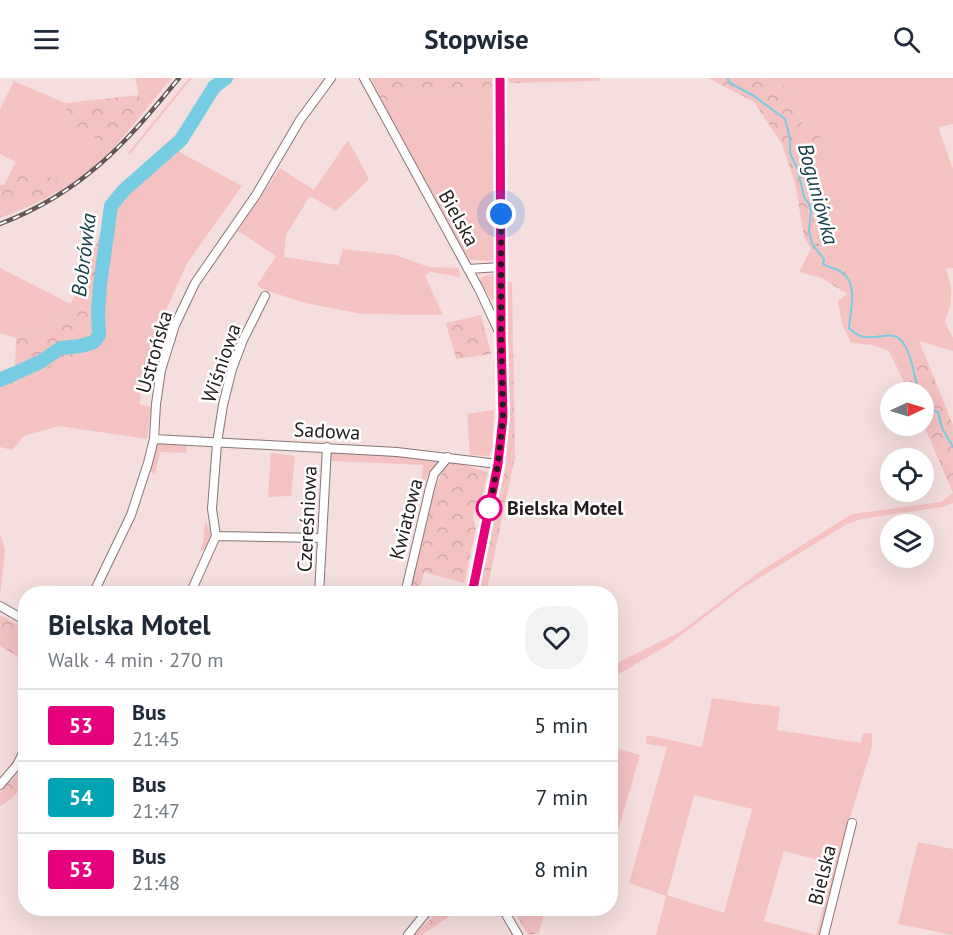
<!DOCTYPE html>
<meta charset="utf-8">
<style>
:root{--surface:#fff;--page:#f2f2f3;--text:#1f2937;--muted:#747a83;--line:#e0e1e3}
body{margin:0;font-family:"PT Sans",sans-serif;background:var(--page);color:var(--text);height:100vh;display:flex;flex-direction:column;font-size:22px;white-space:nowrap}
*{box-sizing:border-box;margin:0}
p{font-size:20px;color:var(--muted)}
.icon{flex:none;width:33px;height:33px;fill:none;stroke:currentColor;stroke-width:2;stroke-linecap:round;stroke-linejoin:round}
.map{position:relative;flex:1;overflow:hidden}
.side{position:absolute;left:18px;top:508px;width:600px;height:330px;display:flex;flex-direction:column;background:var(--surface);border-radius:24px;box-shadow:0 6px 24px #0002}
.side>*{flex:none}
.badge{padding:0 12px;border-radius:4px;font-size:21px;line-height:39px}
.needle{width:39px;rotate:86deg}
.controls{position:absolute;left:880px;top:304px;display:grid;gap:12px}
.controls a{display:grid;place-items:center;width:54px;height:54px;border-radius:50%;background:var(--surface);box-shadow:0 6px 24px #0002;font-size:30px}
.you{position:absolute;width:30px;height:30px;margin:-15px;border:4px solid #fff;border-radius:50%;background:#1a73e8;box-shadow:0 0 0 9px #1a73e833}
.map>.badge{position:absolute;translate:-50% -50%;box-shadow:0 0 0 3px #fff}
.round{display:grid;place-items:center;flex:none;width:63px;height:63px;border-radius:24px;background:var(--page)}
.headline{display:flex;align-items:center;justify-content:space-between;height:102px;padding:0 30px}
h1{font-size:28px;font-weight:600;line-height:45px}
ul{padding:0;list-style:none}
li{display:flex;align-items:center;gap:18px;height:72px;padding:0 30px;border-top:2px solid var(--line)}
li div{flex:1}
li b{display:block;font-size:22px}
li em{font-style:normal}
li .badge{min-width:66px;font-weight:700;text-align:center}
header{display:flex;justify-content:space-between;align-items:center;height:78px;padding:0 30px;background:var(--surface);font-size:27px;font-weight:600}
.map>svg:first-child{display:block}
.grass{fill:#f5c2c2;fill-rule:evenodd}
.forest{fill:url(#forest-crowns)}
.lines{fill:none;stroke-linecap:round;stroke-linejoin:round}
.stream{stroke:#76cde3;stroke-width:2}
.river{stroke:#76cde3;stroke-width:14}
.minor-casing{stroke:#887575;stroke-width:10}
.minor{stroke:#fff;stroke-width:8}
.rail-casing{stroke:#625756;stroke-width:4.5}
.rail{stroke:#fff;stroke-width:2;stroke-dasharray:7;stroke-linecap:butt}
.line-casing{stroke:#fff;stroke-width:14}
.line{stroke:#e6007e;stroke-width:9}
.walk{stroke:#231c1c;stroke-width:6;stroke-dasharray:0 10.8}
.stop-dot{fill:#fff;stroke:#e6007e;stroke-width:3}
.labels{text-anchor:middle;stroke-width:5;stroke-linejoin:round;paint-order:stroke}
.street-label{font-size:20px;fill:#231c1c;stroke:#fff}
.stop-label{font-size:20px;font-weight:bold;fill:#231c1c;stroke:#fff;text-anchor:start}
.water-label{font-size:21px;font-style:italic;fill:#133c45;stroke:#fff}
</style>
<header><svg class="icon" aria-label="menu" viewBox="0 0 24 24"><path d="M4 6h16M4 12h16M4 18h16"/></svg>Stopwise<svg class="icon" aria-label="search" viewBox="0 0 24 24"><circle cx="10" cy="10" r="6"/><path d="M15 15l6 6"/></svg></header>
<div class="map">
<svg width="953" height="857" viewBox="0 0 953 857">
<defs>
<pattern id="forest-crowns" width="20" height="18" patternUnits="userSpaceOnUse" patternTransform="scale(1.5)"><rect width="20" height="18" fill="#f5c2c2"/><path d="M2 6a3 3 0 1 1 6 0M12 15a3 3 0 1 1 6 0" fill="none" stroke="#d2a6a6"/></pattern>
</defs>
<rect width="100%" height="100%" fill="#f5dfde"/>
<!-- grass -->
<path class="grass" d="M135 0H172C153 22 135 46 116 67 85 101 43 125 0 140V133L39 119 29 91 0 76V31L14 3 65 25 71 52 142 31Z
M189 0H192L130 76 128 75Z
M761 0H953V46L938 49 953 91V190L946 191C953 211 953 223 945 244L953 260V273L919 263 908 312 889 273 872 267 851 265 842 246 838 223 847 216 853 215 845 192 828 184 815 159 813 122 817 103 814 75 821 58 804 51 791 9 771 6Z
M492 12 495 181 490 183 470 182 466 177 385 29 409 15Z
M348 62 369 101 336 133 310 118 286 157 284 179 338 187 343 171 396 177 429 189 459 190 460 199 430 194 425 198 443 237 362 236 305 225 262 211 257 207 276 178 238 153 280 90 314 112Z
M176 72 242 108 186 187 157 253 141 313 140 326 151 329 147 361 59 348 24 358 12 372 0 369V310L30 300 64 282 93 275 107 251 104 226 111 153 118 129 128 115Z
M811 171 821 188 822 200 799 194Z
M0 190 71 226 53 247 16 260 0 255Z
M494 195 497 197C497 206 497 217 492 223L480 203 482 199Z
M494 332 492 372 489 378 470 377 467 336Z
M157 364 187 366 186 375 160 374 155 396 150 393Z
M331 373 440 382 428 396 419 424 423 387 331 383Z
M271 375 295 378 291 418 268 419Z
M953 415V425L942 429 862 441 847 446 743 510 668 567 619 596 611 629V588L680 554 762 492 852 436 941 424Z
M205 443C211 451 214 463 206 472L200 473 203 464Z
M0 455 5 471 0 519Z
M712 620 780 629 777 652 861 665 863 656 872 655V669L852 733 822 857H656L666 818 629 805 667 669 646 666 647 657 702 669ZM694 717 752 731 724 835 667 817ZM784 773 834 786 816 857 764 843Z
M611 669 640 677 611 777 610 669Z
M918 764 953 771V857L898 846Z"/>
<!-- forest -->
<path class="forest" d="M216 0H240L234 1 224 8 184 65 128 115 118 129 111 153 104 226 107 251 101 269 93 275 64 282 30 300 0 310V293L15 288 16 260 53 247 71 226 102 153 107 128 121 107 176 56Z
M371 0H492V12L409 15 385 29Z
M509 0H600L599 3 509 5Z
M708 0H761L771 6 791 9 804 51 820 53 821 58 814 75 817 103 813 122 815 159 828 184 845 192 852 203 853 215 847 216 822 200 821 188 804 159 795 105 782 66 754 24Z
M139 17 142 31 110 65 71 52 65 25Z
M16 83 60 104 39 119 0 133V107H4Z
M505 204H512L515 379 486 516H479L505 392 510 339Z
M481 237 491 276 456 281 446 245Z
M919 263 953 347V415L924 348V315H909L908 312Z
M451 383 488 394 482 418 476 425 473 440 476 450 464 505 424 494 418 516H408C415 483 428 405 451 383Z
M0 537 25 551V583L0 568Z
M25 680C26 704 22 716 0 728V714L19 694Z
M441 831H460L422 857H414Z
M513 831H545L539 855 528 857Z"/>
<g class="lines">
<!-- stream -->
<path class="stream" d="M727 0 730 5 754 18 785 41 790 60V75L798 92 804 119 809 126 811 133 809 153 812 166 824 181 823 186C829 190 836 190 841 194 859 204 850 234 849 250 852 253 856 256 860 258 881 265 896 244 908 274 914 289 915 302 919 315
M924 328 925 330 938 334 942 350 953 369"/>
<!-- river -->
<path class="river" d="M0 302 40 284 61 270 81 268 94 264 99 257 98 233 100 207 111 128 124 112 181 62 214 9 226 0"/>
<defs>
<path id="minor" d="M364 0 479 211 500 256
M468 191 501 189
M154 361 397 374 498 386
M216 458 322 460
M93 516 131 437 148 385 154 361 156 326 161 292 175 247 195 205 256 117 300 42 331 0
M190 516 216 458 212 431 217 365 223 327 232 291 243 262 265 218
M319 516 327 369
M405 516 430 410 434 396 448 379
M472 516 498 386 503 339 500 257V0
M0 528 26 543
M0 707 17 687 26 669
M503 831 518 857
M408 857 429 831
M824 857 852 745"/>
</defs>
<!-- minor casing -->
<use href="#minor" class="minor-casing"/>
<!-- minor -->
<use href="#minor" class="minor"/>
<defs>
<path id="rail" d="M0 146C83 114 125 66 179 0"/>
</defs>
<!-- rail casing -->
<use href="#rail" class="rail-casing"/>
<!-- rail -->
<use href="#rail" class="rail"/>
</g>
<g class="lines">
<defs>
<path id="line" d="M472 516 498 386 503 339 501 257 500 0"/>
</defs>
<!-- line casing -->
<use href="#line" class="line-casing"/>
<!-- line -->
<use href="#line" class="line"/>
<!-- walk -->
<path class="walk" d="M489 430 488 437 498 386 503 339 501 257V136"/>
</g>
<!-- markers -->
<circle class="stop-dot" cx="489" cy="430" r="12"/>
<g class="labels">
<!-- street labels -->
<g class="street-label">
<text transform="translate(459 140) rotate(61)" y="7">Bielska</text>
<text transform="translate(154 274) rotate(-74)" y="7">Ustrońska</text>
<text transform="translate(221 285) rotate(-71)" y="7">Wiśniowa</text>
<text transform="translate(327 353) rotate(3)" y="7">Sadowa</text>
<text transform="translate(307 441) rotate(-87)" y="7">Czereśniowa</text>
<text transform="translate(406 441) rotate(-76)" y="7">Kwiatowa</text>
<text transform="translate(822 797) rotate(-76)" y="7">Bielska</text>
</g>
<!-- stop labels -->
<g class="stop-label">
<text x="507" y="437">Bielska Motel</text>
</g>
<!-- water labels -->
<g class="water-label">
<text transform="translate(818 116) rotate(75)" y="7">Boguniówka</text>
<text transform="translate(84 177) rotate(-83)" y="7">Bobrówka</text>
</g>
</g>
</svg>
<div class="controls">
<a><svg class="needle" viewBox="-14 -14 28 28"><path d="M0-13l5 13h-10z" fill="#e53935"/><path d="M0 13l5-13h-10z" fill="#747a83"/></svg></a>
<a><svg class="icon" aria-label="locate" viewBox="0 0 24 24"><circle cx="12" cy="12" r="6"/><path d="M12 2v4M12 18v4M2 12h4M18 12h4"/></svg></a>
<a><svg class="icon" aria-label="layers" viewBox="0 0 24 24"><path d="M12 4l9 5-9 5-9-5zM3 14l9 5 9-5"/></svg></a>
</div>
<div class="you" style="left:501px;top:136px"></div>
<section class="side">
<div class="headline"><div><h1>Bielska Motel</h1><p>Walk · 4 min · 270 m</p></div><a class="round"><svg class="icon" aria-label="heart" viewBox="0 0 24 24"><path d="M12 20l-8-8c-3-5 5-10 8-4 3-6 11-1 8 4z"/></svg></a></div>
<ul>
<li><span class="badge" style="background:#e6007e;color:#fff">53</span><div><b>Bus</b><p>21:45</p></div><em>5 min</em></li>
<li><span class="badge" style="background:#00a3b4;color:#fff">54</span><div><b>Bus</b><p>21:47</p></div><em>7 min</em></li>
<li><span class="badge" style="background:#e6007e;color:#fff">53</span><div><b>Bus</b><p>21:48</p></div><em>8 min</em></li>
</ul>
</section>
</div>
